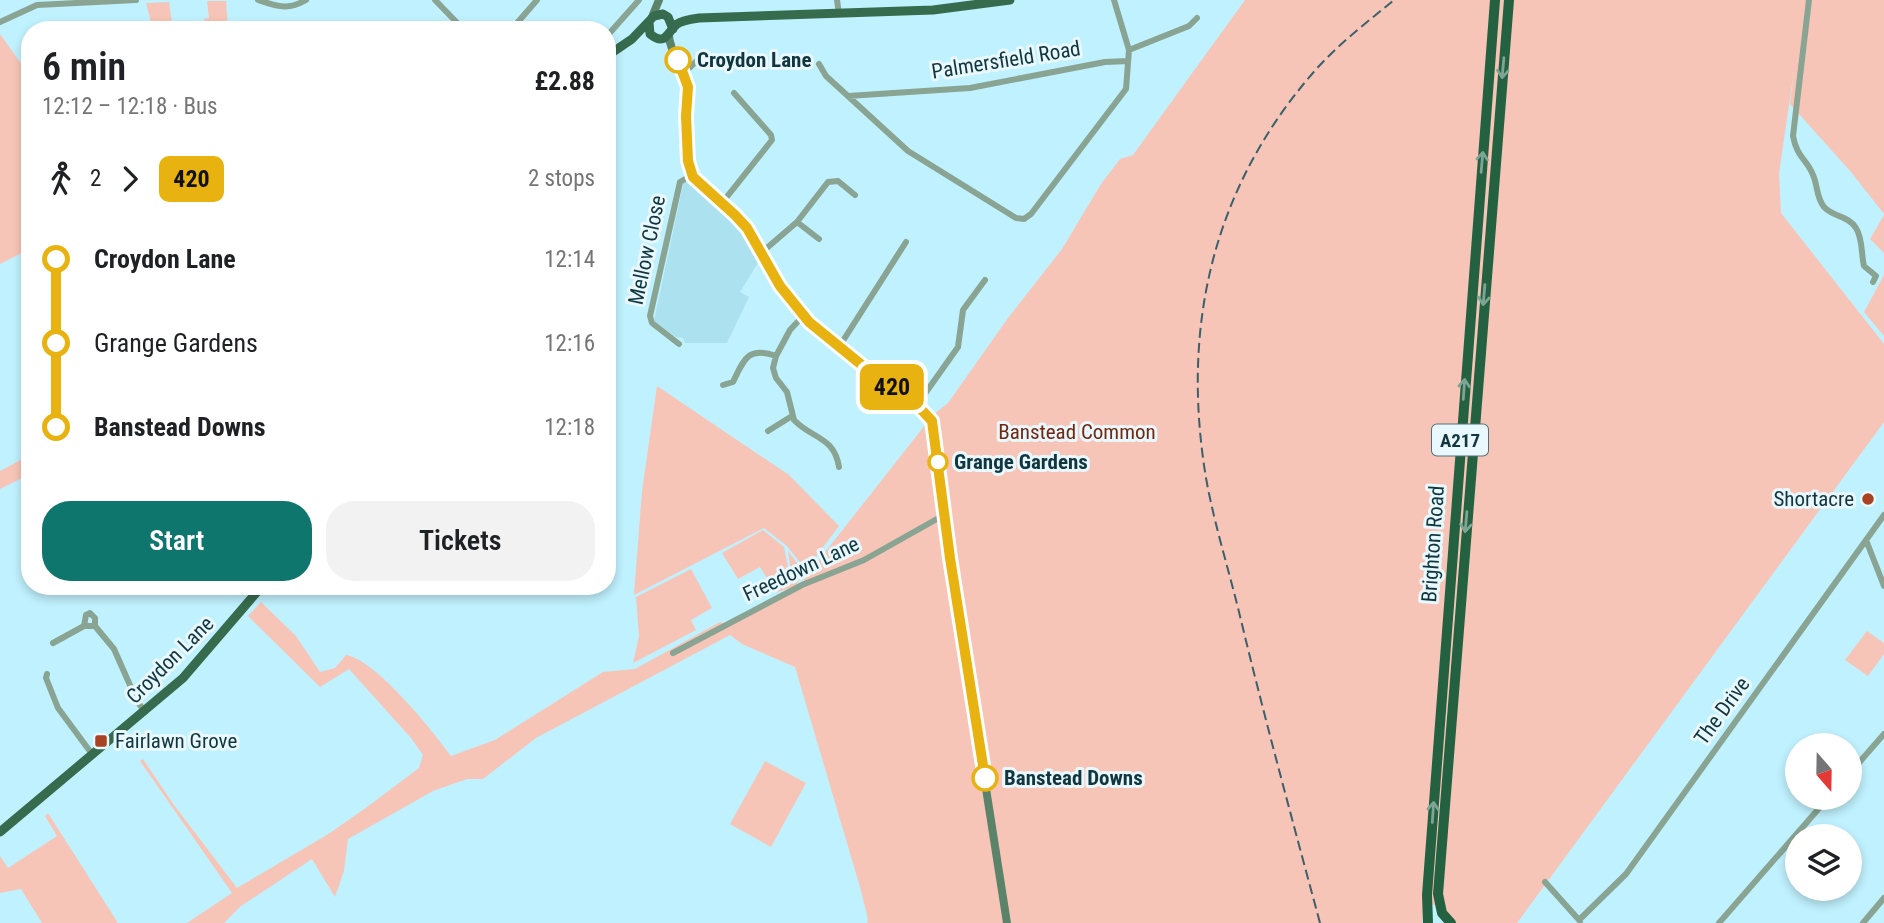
<!DOCTYPE html>
<meta charset="utf-8">
<style>
:root{--surface:#fff;--page:#f2f2f2;--text:#202124;--muted:#757577;--accent:#0f766e}
body{margin:0;font-family:"Roboto Condensed",sans-serif;background:var(--page);color:var(--text);height:100vh;display:flex;flex-direction:column;font-size:26px;white-space:nowrap}
*{box-sizing:border-box;margin:0}
p{font-size:23px;color:var(--muted)}
.icon{flex:none;width:38px;height:38px;fill:none;stroke:currentColor;stroke-width:2;stroke-linecap:round;stroke-linejoin:round}
.map{position:relative;flex:1;overflow:hidden}
.drawer{position:absolute;left:21px;top:21px;width:595px;height:574px;display:flex;flex-direction:column;background:var(--surface);border-radius:28px;box-shadow:0 4px 10px #0003}
.drawer>*{flex:none}
.badge{padding:0 14px;border-radius:10px;font-size:24px;line-height:46px}
.needle{width:46px;rotate:160deg}
.controls{position:absolute;left:1785px;top:733px;display:grid;gap:14px}
.controls a{display:grid;place-items:center;width:77px;height:77px;border-radius:50%;background:var(--surface);box-shadow:0 4px 10px #0003;font-size:35px}
.map>.badge{position:absolute;translate:-50% -50%;box-shadow:0 0 0 4px #fff}
.legs{display:flex;align-items:center;gap:10px;height:77px;padding:0 21px;font-size:23px}
.legs p{margin-inline-start:auto}
.summary{display:flex;align-items:center;justify-content:space-between;height:119px;padding:0 21px}
h1{font-size:38px;font-weight:600;line-height:52px}
.primary-button{display:flex;gap:14px;margin-top:auto;padding:14px 21px}
.primary-button a{flex:1;height:80px;border-radius:28px;background:var(--accent);color:#fff;font-size:28px;font-weight:600;line-height:80px;text-align:center}
.primary-button a+a{background:var(--page);color:var(--text)}
ul{padding:0 21px;list-style:none}
li{display:flex;align-items:center;gap:24px;height:84px;font-size:26px}
li i{display:grid;place-items:center;width:10px;height:100%;margin:0 9px;background:currentColor}
li i::after{content:'';width:18px;height:18px;margin:-9px;border:5px solid;border-radius:50%;background:var(--surface)}
li p{margin-inline-start:auto}
li:first-child i{background:linear-gradient(#0000 50%,currentColor 0)}
li:last-child i{background:linear-gradient(currentColor 50%,#0000 0)}
.map>svg:first-child{display:block}
.built{fill:#ace1f0}
.green{fill:#f7c5b7}
.lines{fill:none;stroke-linecap:round;stroke-linejoin:round}
.minor{stroke:#89a492;stroke-width:6}
.secondary{stroke:#5a8369;stroke-width:8}
.primary{stroke:#376b4d;stroke-width:9}
.trunk{stroke:#246140;stroke-width:10}
.rail{stroke:#3a616b;stroke-width:2;stroke-dasharray:10 5;stroke-linecap:butt}
.oneway{stroke:#7ca595}
.line-1-casing{stroke:#fff;stroke-width:16}
.line-1{stroke:#e8b210;stroke-width:10}
.stop-1-dot{fill:#fff;stroke:#e8b210;stroke-width:3.5}
.poi-dot{fill:#a94123;stroke:#e8f8fc;stroke-width:2.5}
.labels{text-anchor:middle;stroke-width:6;stroke-linejoin:round;paint-order:stroke}
.shield{fill:#e8f8fc;stroke:#527078;stroke-width:2}
.shield-label{font-size:19px;font-weight:bold;fill:#11363f}
.stop-label{font-size:21px;font-weight:bold;fill:#11363f;stroke:#e8f8fc;text-anchor:start}
.street-label{font-size:21px;fill:#11363f;stroke:#e8f8fc}
.park-label{font-size:21px;fill:#742710;stroke:#e8f8fc}
.poi-label{font-size:21px;fill:#11363f;stroke:#e8f8fc;text-anchor:end}
</style>
<div class="map">
<svg width="1884" height="923" viewBox="0 0 1884 923">
<rect width="100%" height="100%" fill="#c0f1fe"/>
<!-- built -->
<path class="built" d="M684 180 724 208 747 233 761 258 740 292 749 297 727 343H685L683 338 676 337 654 321Z"/>
<!-- green -->
<path class="green" d="M1245 0H1884V214L1851 172 1790 104 1794 71 1779 173 1781 213 1884 344V422L1517 923H1455L1442 908 1424 901 1422 923H867L868 919 860 887 795 667 742 644 730 635 536 738 483 779H467L433 791 348 839 344 871 335 897 312 859 241 906 224 923H187L232 893 140 761 143 759 174 805 237 888 330 833 367 807 419 768 423 755 411 738 349 669 320 687 248 616 261 602 296 636 320 672 335 668 346 655C375 659 433 731 451 756L495 740 603 672 635 669 720 622 726 624 796 589 933 415 948 403 1008 318 1062 249 1101 184 1120 159 1133 155Z
M207 1H226L228 30H206L204 19 209 18Z
M169 2 173 30H153L146 3Z
M0 34 30 76V249L0 264Z
M1884 215V253L1870 239Z
M1884 275V336L1864 312Z
M657 386 789 475 839 526 806 570 787 546 764 528 634 595 642 491Z
M30 455V474L0 489V471Z
M763 530 784 547 790 577 774 590 760 567 738 579 722 553Z
M788 551 803 571 796 586 775 593 792 579Z
M691 569 712 608 691 620 696 630 633 663 639 636 636 597Z
M1867 631 1884 643V654L1868 676 1845 660Z
M765 761 806 783 771 847 730 824Z
M48 813 118 923H42L21 889 0 893V856L8 868 57 836 45 816Z"/>
<g class="lines">
<!-- minor -->
<path class="minor" d="M258 0C277 6 287 11 306 0
M435 0 464 30
M837 0 839 14
M1809 0 1793 136C1797 158 1807 159 1813 175 1818 186 1816 197 1824 207 1833 217 1849 216 1856 228 1863 239 1861 254 1864 266L1876 276 1873 282
M0 22 37 5 136 0
M511 30 537 0
M607 36 639 0
M1129 50 1189 26 1197 18
M819 64 826 76 908 151 1016 218 1024 219 1031 214 1126 89 1129 50 1114 0
M684 73 704 54
M848 96 970 88 1105 62 1128 61
M722 203 772 140 771 135 734 93
M797 222 819 239
M761 253 797 222 828 182 838 181 855 195
M803 316 790 330 776 356 773 368 776 378 787 392 794 420C812 439 834 436 839 467
M679 344 652 323 650 316 680 182 692 175
M839 347 906 242
M723 385 733 382C744 359 748 346 776 356
M917 405 958 347 963 310 985 280
M768 431 792 416
M1866 540 1884 586
M84 626 86 615 90 613 95 618V626
M53 643 84 626H95L114 649 137 701 145 712
M673 653 802 585 864 560 944 515
M47 674 46 678 58 708 92 754
M1850 773 1884 734
M1545 882 1580 921
M1579 920 1626 874 1884 515
M1719 923 1828 798
M1863 923 1884 898"/>
<!-- secondary -->
<path class="secondary" d="M652 17 659 0
M669 36C670 54 685 67 687 85 691 112 680 150 692 176 699 190 730 209 743 223 759 242 768 266 781 287 797 312 818 330 840 348 862 366 925 404 934 426L950 558 1007 923"/>
<!-- primary -->
<path class="primary" d="M649 22 650 34C666 47 667 32 677 24 683 20 692 19 699 18L933 10 1010 0
M607 56 632 39 654 16 663 14 668 17 673 29
M0 832 183 678 262 586"/>
<!-- trunk -->
<path class="trunk" d="M1428 923 1427 895 1495 0
M1451 923 1442 913 1438 894 1509 0"/>
<!-- rail -->
<path class="rail" d="M1320 923C1292 819 1264 716 1239 612 1228 567 1214 523 1206 478 1181 328 1212 190 1312 74 1336 46 1366 23 1394 0"/>
</g>
<!-- one-way arrows -->
<defs><path id="oneway-shaft" d="M-6 0H5M1.5-3L5.5 0L1.5 3" fill="none" stroke-width="1.6" stroke-linecap="round" stroke-linejoin="round" transform="scale(1.75)"/></defs>
<g class="oneway">
<use href="#oneway-shaft" transform="translate(1503 68) rotate(95)"/>
<use href="#oneway-shaft" transform="translate(1482 162) rotate(-85)"/>
<use href="#oneway-shaft" transform="translate(1484 295) rotate(95)"/>
<use href="#oneway-shaft" transform="translate(1464 389) rotate(-86)"/>
<use href="#oneway-shaft" transform="translate(1466 522) rotate(95)"/>
<use href="#oneway-shaft" transform="translate(1433 812) rotate(-86)"/>
</g>
<g class="lines">
<defs>
<path id="line-1" d="M678 60 688 87 686 116 688 161 693 177 735 215 747 228 780 286 809 322 863 366 917 405 932 421 950 558 985 778"/>
</defs>
<!-- line-1 casing -->
<use href="#line-1" class="line-1-casing"/>
<!-- line-1 -->
<use href="#line-1" class="line-1"/>
</g>
<!-- markers -->
<g class="stop-1-dot">
<circle cx="678" cy="60" r="12"/>
<circle cx="938" cy="462" r="9"/>
<circle cx="985" cy="778" r="12"/>
</g>
<g class="poi-dot">
<circle cx="1868" cy="499" r="7"/>
<rect x="94" y="734" width="14" height="14" rx="3.5"/>
</g>
<g class="labels">
<!-- shield labels -->
<rect class="shield" x="1432" y="424.5" width="56" height="31" rx="5"/>
<g class="shield-label">
<text x="1460" y="447">A217</text>
</g>
<!-- stop labels -->
<g class="stop-label">
<text x="697" y="67">Croydon Lane</text>
<text x="954" y="469">Grange Gardens</text>
<text x="1004" y="785">Banstead Downs</text>
</g>
<!-- street labels -->
<g class="street-label">
<text transform="translate(1006 60) rotate(-9)" y="7">Palmersfield Road</text>
<text transform="translate(647 250) rotate(-78)" y="7">Mellow Close</text>
<text transform="translate(1433 544) rotate(-86)" y="7">Brighton Road</text>
<text transform="translate(801 569) rotate(-25)" y="7">Freedown Lane</text>
<text transform="translate(170 660) rotate(-45)" y="7">Croydon Lane</text>
<text transform="translate(1722 711) rotate(-54)" y="7">The Drive</text>
</g>
<!-- park labels -->
<g class="park-label">
<text x="1077" y="439">Banstead Common</text>
</g>
<!-- poi labels -->
<g class="poi-label">
<text x="1854" y="506">Shortacre</text>
<text x="115" y="748" text-anchor="start">Fairlawn Grove</text>
</g>
</g>
</svg>
<div class="controls">
<a><svg class="needle" viewBox="-14 -14 28 28"><path d="M0-13l5 13h-10z" fill="#e53935"/><path d="M0 13l5-13h-10z" fill="#757577"/></svg></a>
<a><svg class="icon" aria-label="layers" viewBox="0 0 24 24"><path d="M12 4l9 5-9 5-9-5zM3 14l9 5 9-5"/></svg></a>
</div>
<b class="badge" style="left:892px;top:387px;background:#e8b210;color:#111">420</b>
<section class="drawer">
<div class="summary"><div><h1>6 min</h1><p>12:12 – 12:18 · Bus</p></div><b>£2.88</b></div>
<div class="legs"><svg class="icon" aria-label="walk" viewBox="0 0 24 24"><circle cx="13" cy="4" r="2"/><path d="M13 8l-2 6 4 7M11 14l-3 7M7 12l3-4h3l4 4"/></svg>2<svg class="icon" aria-label="forward" viewBox="0 0 24 24"><path d="M9 5l7 7-7 7"/></svg><b class="badge" style="background:#e8b210;color:#111">420</b><p>2 stops</p></div>
<ul>
<li><i style="color:#e8b210"></i><b>Croydon Lane</b><p>12:14</p></li>
<li><i style="color:#e8b210"></i><span>Grange Gardens</span><p>12:16</p></li>
<li><i style="color:#e8b210"></i><b>Banstead Downs</b><p>12:18</p></li>
</ul>
<div class="primary-button"><a>Start</a><a>Tickets</a></div>
</section>
</div>
